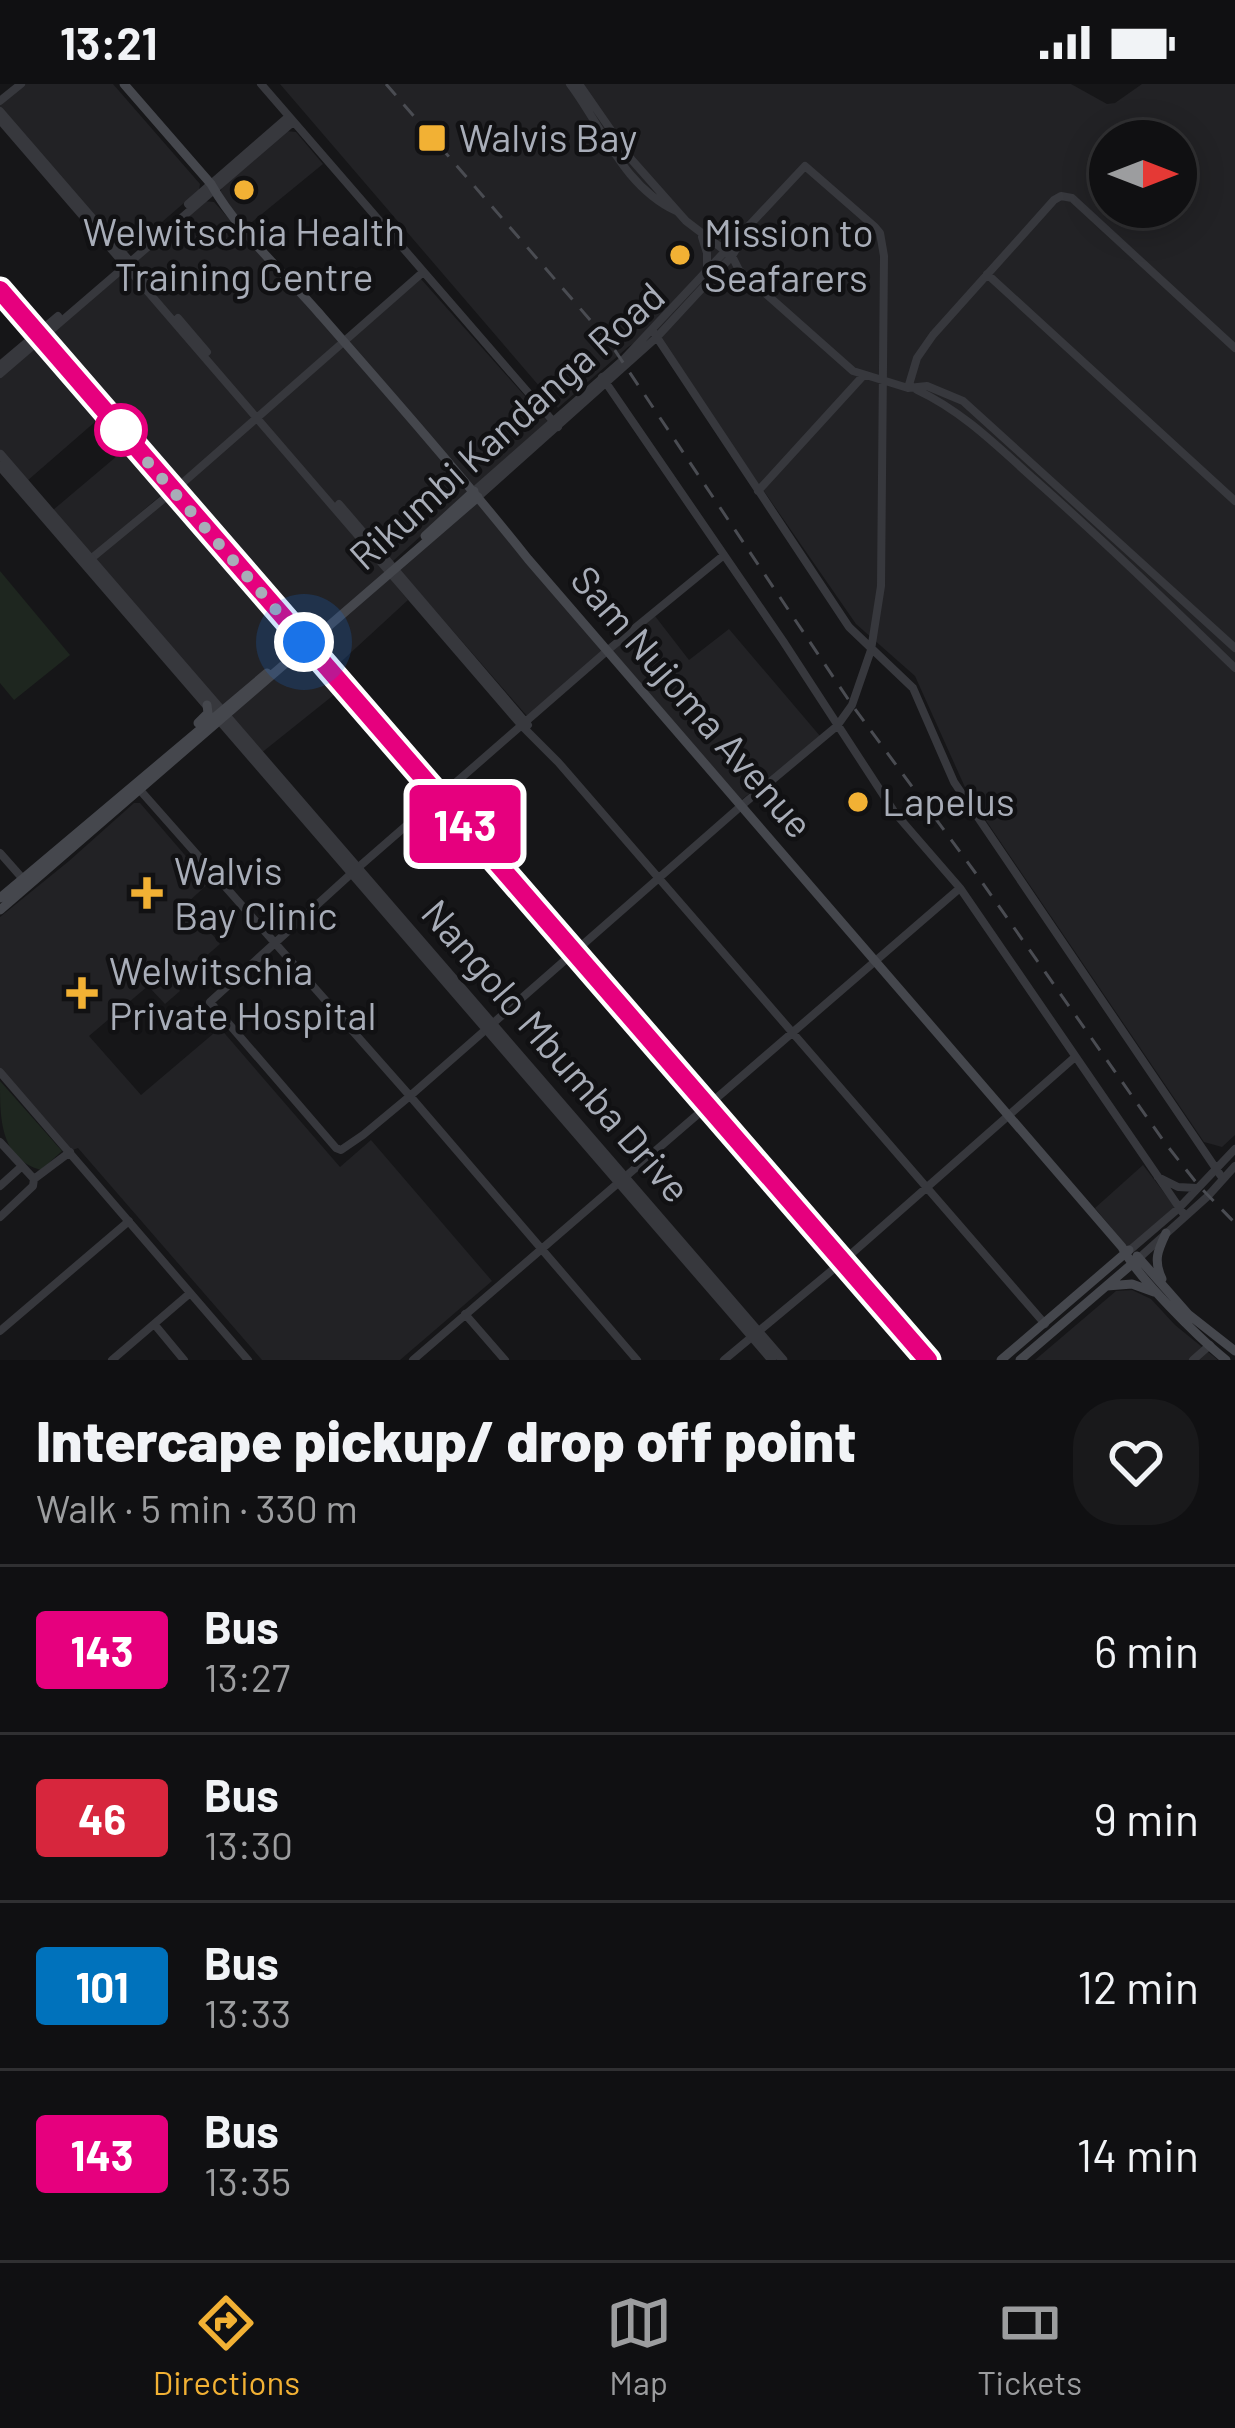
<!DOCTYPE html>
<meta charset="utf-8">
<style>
:root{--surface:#101012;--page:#19191b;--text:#f1f3f6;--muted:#9c9d9f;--line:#303032;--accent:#f2b134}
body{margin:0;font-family:Barlow,sans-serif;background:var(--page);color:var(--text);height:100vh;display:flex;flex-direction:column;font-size:45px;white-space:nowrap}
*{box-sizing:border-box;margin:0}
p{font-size:39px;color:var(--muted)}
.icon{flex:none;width:66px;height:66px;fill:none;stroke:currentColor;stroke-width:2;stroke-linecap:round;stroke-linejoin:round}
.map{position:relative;height:1276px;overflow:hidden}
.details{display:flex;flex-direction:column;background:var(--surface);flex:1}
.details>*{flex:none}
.badge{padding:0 24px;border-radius:9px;font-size:42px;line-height:78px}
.needle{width:78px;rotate:90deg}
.controls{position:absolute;left:1089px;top:36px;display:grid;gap:24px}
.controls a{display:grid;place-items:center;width:108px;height:108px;border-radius:50%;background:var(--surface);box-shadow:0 6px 30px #0003,0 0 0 3px var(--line);font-size:60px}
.you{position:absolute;width:60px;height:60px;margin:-30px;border:9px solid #fff;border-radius:50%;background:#1a73e8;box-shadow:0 0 0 18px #1a73e833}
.map>.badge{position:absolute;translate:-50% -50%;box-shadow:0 0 0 6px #fff}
.round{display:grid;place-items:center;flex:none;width:126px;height:126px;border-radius:48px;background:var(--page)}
.head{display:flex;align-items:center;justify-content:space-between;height:204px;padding:0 36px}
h1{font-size:57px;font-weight:800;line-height:90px}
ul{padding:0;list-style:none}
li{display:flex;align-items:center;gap:36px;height:168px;padding:0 36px;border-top:3px solid var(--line)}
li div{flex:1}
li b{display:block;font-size:45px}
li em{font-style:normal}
li .badge{min-width:132px;font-weight:700;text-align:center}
.status{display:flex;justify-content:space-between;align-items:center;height:84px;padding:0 60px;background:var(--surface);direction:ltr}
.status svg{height:33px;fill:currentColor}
.menu{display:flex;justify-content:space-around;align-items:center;height:168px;border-top:3px solid var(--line);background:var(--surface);font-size:33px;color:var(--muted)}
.menu a{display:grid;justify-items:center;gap:6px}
.menu .on{color:var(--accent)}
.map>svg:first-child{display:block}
.built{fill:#222225;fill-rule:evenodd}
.green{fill:#1e261f}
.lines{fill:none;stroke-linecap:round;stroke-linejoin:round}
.minor{stroke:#37383d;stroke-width:8}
.tertiary{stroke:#37383d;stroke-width:9}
.secondary{stroke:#45474d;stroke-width:9}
.rail{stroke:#4a4c52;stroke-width:3;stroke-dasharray:15 12;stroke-linecap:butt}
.line-casing{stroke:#fff;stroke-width:27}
.line{stroke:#e6007e;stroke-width:18}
.walk{stroke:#a8adb8;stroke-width:12;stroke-dasharray:0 21.6}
.poi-dot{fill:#f2b134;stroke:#111113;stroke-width:4.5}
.stop-dot{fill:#fff;stroke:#e6007e;stroke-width:6}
.labels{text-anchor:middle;stroke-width:9;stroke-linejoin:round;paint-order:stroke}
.poi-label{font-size:39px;fill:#a8adb8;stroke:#111113;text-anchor:start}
.street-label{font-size:39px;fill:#a8adb8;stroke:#111113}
</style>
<div class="status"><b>13:21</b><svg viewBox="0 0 49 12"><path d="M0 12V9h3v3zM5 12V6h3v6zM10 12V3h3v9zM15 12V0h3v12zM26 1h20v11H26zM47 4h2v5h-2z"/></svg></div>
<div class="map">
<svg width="1235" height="1276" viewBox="0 0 1235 1276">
<rect width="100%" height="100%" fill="#161618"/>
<!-- built -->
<path class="built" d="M17 0H113L200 100 199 106 126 169 0 24V15Z
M280 0H1071L1107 20 1115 19 1142 0H1235V1051L1222 1063 1204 1058 968 710 915 592 856 540 653 247 628 263 558 324ZM1110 57H1176V123H1110Z
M286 47 296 48 323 80 246 143 220 112 222 101Z
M204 117 214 118 339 257 178 399 111 324 27 397 0 365V294Z
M421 195 549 339 474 404 347 259Z
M343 263 470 408 383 486 408 516 332 586 345 602 260 670 94 475Z
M130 361 167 406 91 471 53 426Z
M479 417 604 566 527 632 399 485Z
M655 532 689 576 729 545 820 652 740 717 612 566Z
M134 719H140L209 799 187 819 220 860 175 899 180 907 165 920 148 902 89 952 141 1011 220 944 340 1083 371 1056 492 1197 400 1276H262L78 1064 67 1068 0 991V833L69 777Z
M1143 1081 1175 1123 1128 1164 1095 1124Z
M1132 1206 1151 1215 1175 1241 1218 1276H1035L1116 1207Z"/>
<!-- green -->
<path class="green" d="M0 487 70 571 14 616 0 599Z
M0 997 62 1067 41 1086C0 1074 0 1035 0 997Z"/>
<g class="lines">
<!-- minor -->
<path class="minor" d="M261 0 558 343
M570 0C603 44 623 102 676 127
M579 0 631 75 686 137 732 172 739 186 853 287 908 304 927 302 963 317 1235 564
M0 17 21 0
M0 27 153 204
M0 36 522 642 558 678 1045 1240
M188 120 288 33
M702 153 707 169V185
M987 190 1235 417
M0 198 311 559 314 567 928 1276
M0 206 26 236
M178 234 207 268
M652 246 849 543 913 604 954 698 1223 1095
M0 281 58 232
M0 290 293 38
M602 293 783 557 895 729 960 804 1185 1132
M908 304 917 274 933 251 1054 116 1061 112 1072 114 1235 264
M917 306C962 327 996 361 1034 395 1103 456 1169 520 1235 584
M474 407 624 275 805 82 875 143 880 149 884 172 881 502 871 566 852 621 837 642 741 722 410 1012 363 1051 341 1066 336 1064 210 918 353 788 608 566 724 471
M758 407 863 292
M478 413 657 253 732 172 745 150
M339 420 528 641
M87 478 178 403 422 189
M139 705 410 1012 637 1276
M0 769 23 795
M0 988 248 1276
M0 1058 34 1095
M1158 1093 1178 1103 1197 1104
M0 1102 21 1083
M0 1133 33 1102 34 1095 70 1068
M1130 1166 1179 1124 1235 1065
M1139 1174 1208 1112 1235 1082
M465 1230 505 1276
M155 1241 184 1276
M0 1247 129 1137
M112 1276 189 1210
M413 1276 960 804
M724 1276 842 1178 1075 973
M1193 1276 1210 1261"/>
<!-- tertiary -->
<path class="tertiary" d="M0 370 783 1276
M0 382 772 1276"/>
<!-- secondary -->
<path class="secondary" d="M124 0 211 100C236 145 283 188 318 228 389 309 461 391 528 475L1122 1163C1136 1192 1199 1254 1226 1276
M425 452 474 407
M198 639 208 629 207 621
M0 814 267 589
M0 826 478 413
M1137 1172 1188 1230 1235 1267
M1162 1195C1153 1176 1158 1166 1166 1149
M1107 1202 1132 1200 1154 1208
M1001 1276 1129 1166
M1020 1276 1139 1174"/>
<!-- rail -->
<path class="rail" d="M386 0 610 259 852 621 977 791 1165 1059 1199 1102 1235 1139"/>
</g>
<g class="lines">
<defs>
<path id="line" d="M0 206 928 1276"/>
</defs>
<!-- line casing -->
<use href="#line" class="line-casing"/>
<!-- line -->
<use href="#line" class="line"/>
<!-- walk -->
<path class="walk" d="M121 346 113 338 304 558"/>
</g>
<!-- markers -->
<g class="poi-dot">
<rect x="417" y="39" width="30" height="30" rx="6"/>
<circle cx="244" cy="106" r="12"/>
<circle cx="680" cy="171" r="12"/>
<circle cx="858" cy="718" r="12"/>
<path d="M141 791h12v12h12v12h-12v12h-12v-12h-12v-12h12z"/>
<path d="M76 891h12v12h12v12h-12v12h-12v-12h-12v-12h12z"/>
</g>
<circle class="stop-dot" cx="121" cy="346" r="24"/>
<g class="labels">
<!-- poi labels -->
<g class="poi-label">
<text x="459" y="68">Walvis Bay</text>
<text x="244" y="162" text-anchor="middle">Welwitschia Health<tspan x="244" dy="45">Training Centre</tspan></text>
<text x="704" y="163">Mission to<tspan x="704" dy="45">Seafarers</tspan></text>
<text x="882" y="732">Lapelus</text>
<text x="174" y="801">Walvis<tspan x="174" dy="45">Bay Clinic</tspan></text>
<text x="109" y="901">Welwitschia<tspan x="109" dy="45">Private Hospital</tspan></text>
</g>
<!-- street labels -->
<g class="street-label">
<text transform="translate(507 342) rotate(-42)" y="14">Rikumbi Kandanga Road</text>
<text transform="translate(692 618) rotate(49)" y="14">Sam Nujoma Avenue</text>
<text transform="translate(556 967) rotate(49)" y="14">Nangolo Mbumba Drive</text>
</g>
</g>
</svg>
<div class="controls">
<a><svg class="needle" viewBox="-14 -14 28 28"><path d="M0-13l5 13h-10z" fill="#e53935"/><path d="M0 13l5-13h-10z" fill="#9c9d9f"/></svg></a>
</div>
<div class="you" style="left:304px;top:558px"></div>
<b class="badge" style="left:465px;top:740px;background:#e6007e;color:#fff">143</b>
</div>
<section class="details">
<div class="head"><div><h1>Intercape pickup/ drop off point</h1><p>Walk · 5 min · 330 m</p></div><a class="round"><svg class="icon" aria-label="heart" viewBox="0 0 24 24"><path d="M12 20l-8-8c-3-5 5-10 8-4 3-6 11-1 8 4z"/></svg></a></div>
<ul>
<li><span class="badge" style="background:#e6007e;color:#fff">143</span><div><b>Bus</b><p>13:27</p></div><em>6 min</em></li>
<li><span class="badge" style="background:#d7263d;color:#fff">46</span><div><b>Bus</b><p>13:30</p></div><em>9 min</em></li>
<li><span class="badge" style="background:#0072bc;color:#fff">101</span><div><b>Bus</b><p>13:33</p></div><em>12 min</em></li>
<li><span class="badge" style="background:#e6007e;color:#fff">143</span><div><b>Bus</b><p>13:35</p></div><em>14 min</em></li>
</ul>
</section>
<nav class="menu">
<a class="on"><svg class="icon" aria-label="directions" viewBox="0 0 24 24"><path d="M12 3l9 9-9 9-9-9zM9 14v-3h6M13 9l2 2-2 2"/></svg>Directions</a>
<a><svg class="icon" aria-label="map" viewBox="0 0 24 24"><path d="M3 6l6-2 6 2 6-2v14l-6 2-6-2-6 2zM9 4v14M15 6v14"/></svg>Map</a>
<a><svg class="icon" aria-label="tickets" viewBox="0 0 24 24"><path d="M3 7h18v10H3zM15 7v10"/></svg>Tickets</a>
</nav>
